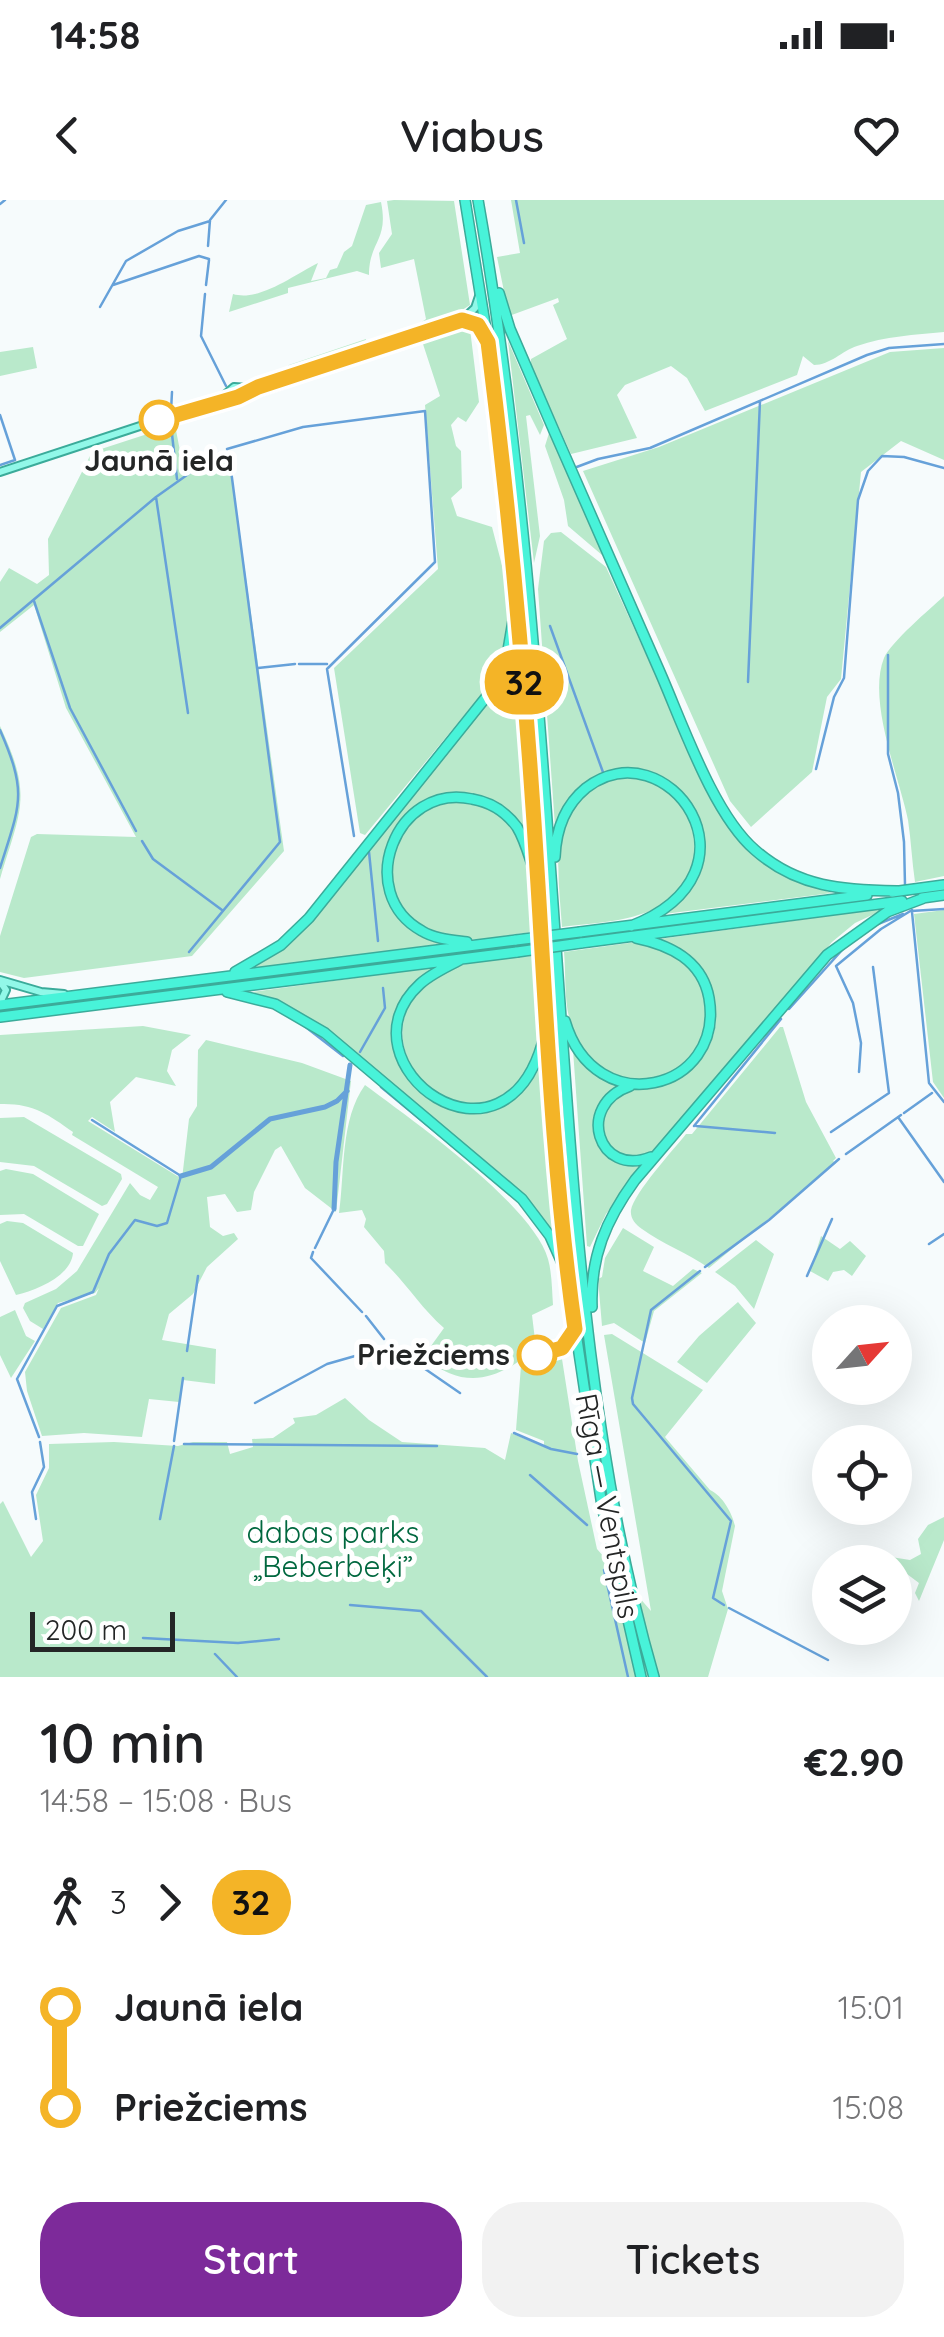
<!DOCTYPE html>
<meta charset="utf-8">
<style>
:root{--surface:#fff;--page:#f2f2f2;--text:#202124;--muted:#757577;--accent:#7d2a9a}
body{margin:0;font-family:Quicksand,sans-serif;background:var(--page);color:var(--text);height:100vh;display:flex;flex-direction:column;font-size:38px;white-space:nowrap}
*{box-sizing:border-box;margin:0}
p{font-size:32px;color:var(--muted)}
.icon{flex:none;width:55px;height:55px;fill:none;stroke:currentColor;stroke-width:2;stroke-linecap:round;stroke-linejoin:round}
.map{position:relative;height:1477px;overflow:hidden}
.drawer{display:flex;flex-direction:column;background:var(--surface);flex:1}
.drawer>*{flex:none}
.badge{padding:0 20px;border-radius:32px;font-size:35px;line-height:65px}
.needle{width:65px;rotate:63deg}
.fabs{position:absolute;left:812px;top:1105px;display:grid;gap:20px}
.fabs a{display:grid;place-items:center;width:100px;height:100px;border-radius:50%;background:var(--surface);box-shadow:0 10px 40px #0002;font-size:50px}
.scale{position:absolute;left:30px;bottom:25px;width:145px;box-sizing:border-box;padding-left:10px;border:5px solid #242626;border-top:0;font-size:28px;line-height:35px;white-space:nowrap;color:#242626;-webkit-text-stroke:8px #fff;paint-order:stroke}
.map>.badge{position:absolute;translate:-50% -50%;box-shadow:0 0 0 5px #fff}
.legs{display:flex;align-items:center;gap:15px;height:110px;padding:0 40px;font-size:32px}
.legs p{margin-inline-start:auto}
.summary{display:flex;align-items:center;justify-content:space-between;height:170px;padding:0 40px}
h1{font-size:55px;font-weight:600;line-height:75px}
.action{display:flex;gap:20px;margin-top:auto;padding:20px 40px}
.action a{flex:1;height:115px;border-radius:40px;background:var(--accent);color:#fff;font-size:40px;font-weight:600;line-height:115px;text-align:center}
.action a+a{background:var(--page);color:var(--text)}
ul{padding:0 40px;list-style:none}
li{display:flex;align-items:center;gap:35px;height:100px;font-size:38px}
li i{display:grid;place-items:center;width:15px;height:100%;margin:0 12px;background:currentColor}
li i::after{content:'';width:25px;height:25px;margin:-12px;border:8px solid;border-radius:50%;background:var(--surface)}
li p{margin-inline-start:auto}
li:first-child i{background:linear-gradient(#0000 50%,currentColor 0)}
li:last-child i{background:linear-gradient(currentColor 50%,#0000 0)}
.status{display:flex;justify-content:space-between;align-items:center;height:70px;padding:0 50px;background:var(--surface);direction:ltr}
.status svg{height:28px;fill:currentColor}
header{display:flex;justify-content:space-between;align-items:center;height:130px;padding:0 40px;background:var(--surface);font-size:45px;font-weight:600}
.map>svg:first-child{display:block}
.green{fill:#b9e9cb}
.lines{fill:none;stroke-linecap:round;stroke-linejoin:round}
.stream{stroke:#66a1d9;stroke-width:2.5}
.canal{stroke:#66a1d9;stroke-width:5}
.major-casing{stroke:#3bab9a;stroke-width:10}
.highway-casing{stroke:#3bab9a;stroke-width:12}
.major{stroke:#91f8e8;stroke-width:6}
.highway{stroke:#48f3d9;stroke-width:9}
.highway-bridge-casing{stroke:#3bab9a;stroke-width:12;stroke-linecap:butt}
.highway-bridge{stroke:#48f3d9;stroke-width:9}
.line-1-casing{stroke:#fff;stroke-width:22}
.line-1{stroke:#f4b427;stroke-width:15}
.stop-1-dot{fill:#fff;stroke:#f4b427;stroke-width:5}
.labels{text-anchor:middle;stroke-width:10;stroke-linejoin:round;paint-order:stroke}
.stop-label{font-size:30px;font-weight:bold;fill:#242626;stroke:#fff}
.street-label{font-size:30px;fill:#242626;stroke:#fff}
.park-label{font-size:30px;fill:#01683f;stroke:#fff}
</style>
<div class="status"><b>14:58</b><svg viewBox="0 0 49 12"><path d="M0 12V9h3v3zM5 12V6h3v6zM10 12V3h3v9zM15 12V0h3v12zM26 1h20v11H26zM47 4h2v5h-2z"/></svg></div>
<header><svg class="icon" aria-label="back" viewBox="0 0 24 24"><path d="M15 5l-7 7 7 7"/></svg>Viabus<svg class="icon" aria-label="heart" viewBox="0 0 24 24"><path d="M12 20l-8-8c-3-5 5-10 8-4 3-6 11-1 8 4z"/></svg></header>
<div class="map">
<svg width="944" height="1477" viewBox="0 0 944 1477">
<rect width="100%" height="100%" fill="#f6fbfc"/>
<!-- green -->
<path class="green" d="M394 0 454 1 470 105C455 115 436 124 418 129V125L426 119 414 59 381 68 379 53 392 34 387 1Z
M511 0H944V132C915 135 885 136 857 146 842 151 830 165 814 165L803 156 797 175 705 211 687 178 671 166 625 185 617 195 637 238 571 254 531 166V159L567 139 553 105 559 102 558 98 509 116 497 57 520 53Z
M381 2C389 41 369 41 369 75L357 71 288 88V93L229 112 233 94C259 102 294 75 318 63L311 81 326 78 330 70 337 68 344 52 352 46 366 5Z
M470 129 479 202 466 222 458 217 451 225 456 246 461 251 462 288 451 298 457 316 492 327 511 400 500 464 481 495 365 635 360 633 334 468 438 369 425 205 440 196 422 141Z
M366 139 365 148 289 172 285 169 289 165Z
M508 141 544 225 540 235 530 215 526 216 540 336 534 363Z
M33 147 37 168 0 176V152Z
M944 148V260L901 241 861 272 841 479 827 497 812 572 751 627 730 601 583 271 659 247 890 152Z
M175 225 185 277 212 257 222 256 230 263 284 651 192 756 24 778 0 772V736L31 637 37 634 136 637 66 508 34 405 0 432V382L9 368 37 384 49 375 48 339 92 252Z
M549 233 603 351 602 355 568 326 564 300 545 246Z
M561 332 606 367 698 568 765 663 793 680 832 693 664 714C775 635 626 491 555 626L538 389 544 341 551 333Z
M944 396V676L915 682C912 662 911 640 908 620 899 576 867 501 884 458 891 442 930 409 944 396Z
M514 442 528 638C521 625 512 620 501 611 495 607 488 601 481 598 426 572 360 646 389 699 400 717 428 729 441 744L248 769 278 750 486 504 504 472Z
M0 526C33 596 21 609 0 679Z
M621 577C675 576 714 631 687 679 683 686 680 693 674 698 640 722 600 722 562 727 558 669 544 593 621 577Z
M448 601C457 602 469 601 479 604 532 619 531 688 535 732 509 733 478 744 450 738 405 728 385 696 394 652 397 638 406 622 419 613 427 608 439 605 448 601Z
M887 708 855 723 832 742 657 951C620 969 583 937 611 902 626 883 655 890 676 879 741 844 720 764 659 739Z
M944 710V898L933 882 914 714Z
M636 742C744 751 719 904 618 877 594 870 575 845 570 821 564 800 566 774 564 752Z
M537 755C539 789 547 829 535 861 531 870 522 877 515 884 445 958 337 815 455 768 481 757 511 759 537 755Z
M435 767C427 776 415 782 408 793 347 884 495 966 543 861L559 1042 536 1008 504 976 316 823 291 807 253 792Z
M143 826 191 835 172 850 167 871 176 886 136 877 110 902 115 932 92 917 88 921 182 979 189 919 197 906 198 850 206 840 302 863 351 881 336 1012 305 988 281 946 275 950 254 992 251 1010 237 1012 225 994 207 997 210 1027 223 1036 234 1033 238 1039 207 1067 193 1094 169 1114 162 1140 216 1149 215 1184 183 1180 179 1202 149 1199 142 1237 84 1233 42 1236 27 1191 25 1172 61 1108 96 1095 99 1088 95 1093 58 1103 43 1129 30 1121 23 1108 25 1103 56 1089 77 1071 130 983 140 995 150 1000 158 987 72 935 73 932C48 914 32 903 0 904V835Z
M780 827H783L806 902 836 958 833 961 836 963 709 1068C688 1053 662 1044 642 1029 635 1024 630 1018 631 1010 634 993 674 949 686 934H692Z
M573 850 591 871 617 885C611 892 602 899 598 909 585 943 615 967 645 965L606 1014 590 1047 587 1046Z
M365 885C412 920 533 1005 548 1059 552 1073 552 1091 553 1105L532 1115 536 1148C497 1181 465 1191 423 1157L444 1128C421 1108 407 1084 385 1063L384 1051 364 1027 366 1019 362 1010 339 1013C345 971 340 920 365 885Z
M24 917 121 974 122 979 107 1004 102 1006 34 966 0 962V918Z
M6 969 33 974 99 1014 83 1046H78L24 1014 0 1015V971Z
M7 1021 23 1023 73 1053C71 1076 37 1090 16 1095L0 1061V1024Z
M623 1028 654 1047 643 1071 673 1086 693 1069 702 1073 654 1111 645 1143 614 1123 602 1126 598 1079 602 1077 605 1058Z
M821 1036 840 1049 850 1041 866 1056 852 1076 844 1070 833 1072 828 1081 810 1071Z
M756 1040 774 1054 754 1109 735 1086 715 1072Z
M738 1102 756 1123 707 1183 677 1162 699 1136Z
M15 1110 26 1136 35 1141 11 1178 0 1155V1117Z
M612 1134 703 1190 665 1237 710 1290C723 1296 732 1313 735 1326L722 1391 728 1409 708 1477H0V1304L3 1301 31 1357 43 1341 36 1295 49 1268V1244L114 1242 178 1246 193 1242H227L230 1254 253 1247 252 1239 273 1238 295 1223 293 1218 316 1215 345 1198 369 1220 402 1242 485 1248 505 1260 511 1233 544 1247V1241L516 1230 521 1166 556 1155 562 1159 578 1261 597 1349 651 1411 604 1135Z
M944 1317V1340L919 1401 915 1393 919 1383 907 1374 900 1385 895 1380V1362H889L891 1357 910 1360 921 1354 918 1339 928 1325Z"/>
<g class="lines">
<!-- stream -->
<path class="stream" d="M516 0 524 43
M0 4 5 0
M208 46 210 20 226 0
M113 85 199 56 209 59
M206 85 209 60
M205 94 201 136 226 186
M100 107 126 61 178 31 210 21
M400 147 465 126
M171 211 172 192
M0 215 15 260 0 265
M202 215 284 188
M227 249 303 227 425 211 435 362 327 469 354 636
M574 268 598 259 650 248 867 155 889 148 944 144
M177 279 171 225 193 218
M156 297 188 513
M34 401 70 508 136 631
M550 426 604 575
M0 428 156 297 218 253
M888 455V554L898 593 904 642 905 685
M299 464H327
M258 468 295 464
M748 482 760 201
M0 530C28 594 20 604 0 668
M816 569 834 497 844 478 858 300 868 271 882 256 904 257 944 268
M142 641 153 659 222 710
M369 652 378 741
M911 711 944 709
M912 712 929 883 944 902
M878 724 903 714
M189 752 280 642 230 263
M789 809 843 749
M303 825 343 856
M360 852 385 808 383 788
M859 872 861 843 853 803 836 766 881 729 912 710
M381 887 456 949
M904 913 932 893
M898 917 944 982
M694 926 781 819
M696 926 775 933
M831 932 889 893 873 767
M846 954 901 915
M929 1044 944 1034
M315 1048 334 1009
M313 1052 311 1058 362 1112
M705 1067 769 1020 839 959
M700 1071 651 1110 632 1198 633 1204 731 1321 713 1398 724 1405
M807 1076 832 1019
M366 1116 384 1139
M187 1151 198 1076
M415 1162 460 1193
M255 1203 327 1164 390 1146 408 1158
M514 1233 551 1249 577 1254
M39 1237 17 1179 57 1106 93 1092 109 1054 135 1020 157 1026 167 1023 181 976 92 920
M174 1241 183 1178
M184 1244 437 1246
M530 1275 587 1325
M36 1319 32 1292 44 1267 40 1242
M160 1319 174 1246
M604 1370 628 1477
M350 1405 421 1411 487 1477
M729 1408 828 1460
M143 1438 238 1443 279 1439
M215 1454 237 1477"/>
<!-- canal -->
<path class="canal" d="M181 976 211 967 270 919 325 907 337 901 347 891
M334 1009 336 962 350 865"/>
<defs>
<path id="major" d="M463 120 474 122 484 135
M221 198 234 187 249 188
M0 272 216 201 238 197 258 187 462 120 475 108 479 96
M0 780 41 792 64 794
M0 803 6 790 1 783"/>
<path id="highway" d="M465 0 488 142 518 392 547 826 567 1073 602 1306 641 1477
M478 0C525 266 541 535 560 804 576 1029 591 1259 654 1477
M499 93 510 129C559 243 609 357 659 470 682 522 713 614 755 650 798 688 844 690 897 691
M555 657C556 630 564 606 586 588 666 526 772 671 631 726
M892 692 944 685
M922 698 944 695
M580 732 867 695
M467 742C452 740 435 739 422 731 353 693 396 582 472 599 490 602 506 612 517 627 525 640 529 656 534 671
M581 743 902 701
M460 760C446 767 431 774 420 784 334 863 508 992 545 833
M235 772 281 745 309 718 487 496 508 450 515 409
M227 792 275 804 325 833 522 999 550 1036 563 1065
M0 805 516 740
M0 817 517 752
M565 821C595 923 725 891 709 798 702 760 670 745 636 738
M630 886C575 905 598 978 651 957
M592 1107C590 1057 606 1020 635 980L827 755 887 712 924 698"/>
</defs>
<!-- major casing -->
<use href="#major" class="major-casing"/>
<!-- highway casing -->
<use href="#highway" class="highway-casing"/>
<!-- major -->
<use href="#major" class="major"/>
<!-- highway -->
<use href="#highway" class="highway"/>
<defs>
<path id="highway-bridge" d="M516 740 580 732
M517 752 581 743"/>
</defs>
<!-- highway-bridge casing -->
<use href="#highway-bridge" class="highway-bridge-casing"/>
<!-- highway-bridge -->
<use href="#highway-bridge" class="highway-bridge"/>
</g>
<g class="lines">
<defs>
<path id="line-1" d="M159 220 238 197 258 187 462 120 478 125 488 142C511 323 527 503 538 685 547 833 554 982 575 1129L562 1148 537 1155"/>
</defs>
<!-- line-1 casing -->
<use href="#line-1" class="line-1-casing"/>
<!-- line-1 -->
<use href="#line-1" class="line-1"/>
</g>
<!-- markers -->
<g class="stop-1-dot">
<circle cx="159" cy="220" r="18"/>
<circle cx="537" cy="1155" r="18"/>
</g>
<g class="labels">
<!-- stop labels -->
<g class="stop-label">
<text x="159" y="271">Jaunā iela</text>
<text x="510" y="1165" text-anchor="end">Priežciems</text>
</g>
<!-- street labels -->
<g class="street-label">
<text transform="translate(607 1306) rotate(79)" y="10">Rīga — Ventspils</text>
</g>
<!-- park labels -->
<g class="park-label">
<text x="333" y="1343">dabas parks<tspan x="333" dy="34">„Beberbeķi”</tspan></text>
</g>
</g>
</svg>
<div class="fabs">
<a><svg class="needle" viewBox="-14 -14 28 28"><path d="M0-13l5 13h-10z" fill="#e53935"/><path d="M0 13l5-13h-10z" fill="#757577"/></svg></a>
<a><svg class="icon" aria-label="locate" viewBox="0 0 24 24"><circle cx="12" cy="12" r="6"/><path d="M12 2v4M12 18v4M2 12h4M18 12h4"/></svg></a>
<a><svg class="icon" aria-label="layers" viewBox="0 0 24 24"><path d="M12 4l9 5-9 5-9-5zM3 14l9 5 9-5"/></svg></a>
</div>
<div class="scale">200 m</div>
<b class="badge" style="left:524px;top:482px;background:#f4b427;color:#111">32</b>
</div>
<section class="drawer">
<div class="summary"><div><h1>10 min</h1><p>14:58 – 15:08 · Bus</p></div><b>€2.90</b></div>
<div class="legs"><svg class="icon" aria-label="walk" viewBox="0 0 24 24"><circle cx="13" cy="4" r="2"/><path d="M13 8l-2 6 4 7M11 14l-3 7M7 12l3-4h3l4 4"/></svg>3<svg class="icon" aria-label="forward" viewBox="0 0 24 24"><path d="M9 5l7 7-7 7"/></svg><b class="badge" style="background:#f4b427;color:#111">32</b></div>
<ul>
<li><i style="color:#f4b427"></i><b>Jaunā iela</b><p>15:01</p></li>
<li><i style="color:#f4b427"></i><b>Priežciems</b><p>15:08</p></li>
</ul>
<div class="action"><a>Start</a><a>Tickets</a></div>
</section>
